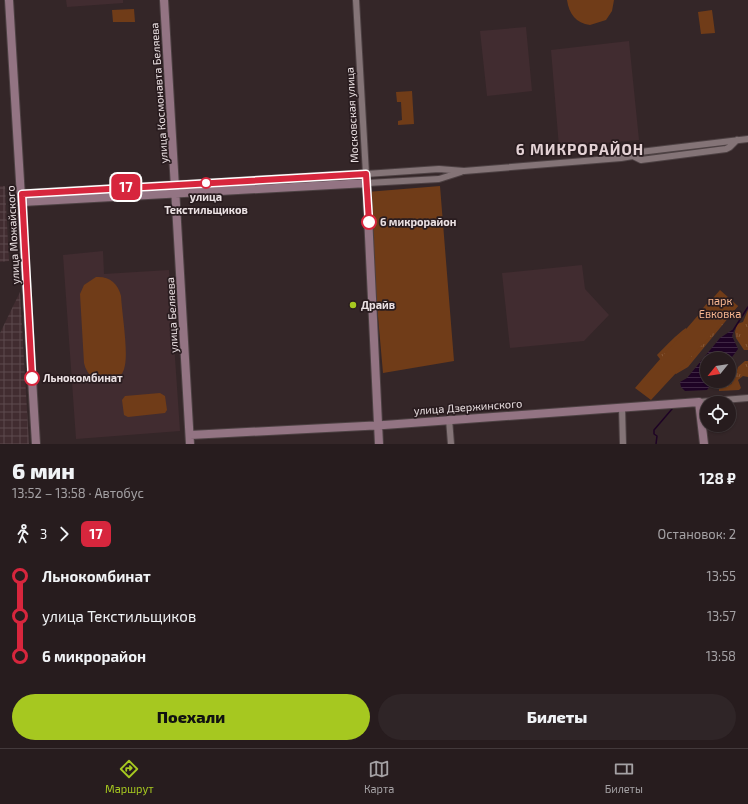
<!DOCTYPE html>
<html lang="ru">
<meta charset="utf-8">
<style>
:root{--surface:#271c1e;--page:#2f2527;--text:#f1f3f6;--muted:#a4a1a4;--line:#433a3c;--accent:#a6c820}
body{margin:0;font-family:"Exo 2",sans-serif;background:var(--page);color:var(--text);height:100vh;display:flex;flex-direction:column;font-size:15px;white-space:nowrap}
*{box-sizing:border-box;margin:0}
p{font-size:13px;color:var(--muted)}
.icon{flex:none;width:22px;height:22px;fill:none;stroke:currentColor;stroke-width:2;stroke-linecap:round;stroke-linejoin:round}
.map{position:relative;height:444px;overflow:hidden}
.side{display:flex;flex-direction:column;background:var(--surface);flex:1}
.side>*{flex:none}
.badge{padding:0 8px;border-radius:6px;font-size:14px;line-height:26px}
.needle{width:26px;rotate:240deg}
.fabs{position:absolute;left:700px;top:352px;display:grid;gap:8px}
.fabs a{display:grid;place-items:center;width:36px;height:36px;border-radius:50%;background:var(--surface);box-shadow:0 1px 3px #0004,0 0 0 1px var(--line);font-size:20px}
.map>.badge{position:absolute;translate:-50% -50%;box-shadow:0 0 0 2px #fff}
.legs{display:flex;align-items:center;gap:6px;height:44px;padding:0 12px;font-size:13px}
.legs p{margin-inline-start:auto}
.summary{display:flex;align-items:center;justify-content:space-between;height:68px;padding:0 12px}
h1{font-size:22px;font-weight:800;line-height:30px}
.button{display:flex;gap:8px;margin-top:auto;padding:8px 12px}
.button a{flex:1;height:46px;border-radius:24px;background:var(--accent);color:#111;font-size:16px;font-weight:800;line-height:46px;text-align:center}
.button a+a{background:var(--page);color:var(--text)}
ul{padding:0 12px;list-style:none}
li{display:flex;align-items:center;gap:14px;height:40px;font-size:15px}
li i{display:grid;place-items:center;width:6px;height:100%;margin:0 5px;background:currentColor}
li i::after{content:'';width:10px;height:10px;margin:-5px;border:3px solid;border-radius:50%;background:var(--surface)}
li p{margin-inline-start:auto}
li:first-child i{background:linear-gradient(#0000 50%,currentColor 0)}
li:last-child i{background:linear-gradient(currentColor 50%,#0000 0)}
.tab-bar{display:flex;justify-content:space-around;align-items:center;height:56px;border-top:1px solid var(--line);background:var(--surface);font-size:11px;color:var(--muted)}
.tab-bar a{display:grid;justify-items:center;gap:2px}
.tab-bar .on{color:var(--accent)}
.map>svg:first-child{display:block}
.built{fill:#412c30}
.industrial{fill:url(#industrial-grid)}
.grass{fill:url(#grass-tufts)}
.park{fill:#703c18}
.water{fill:url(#water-rules)}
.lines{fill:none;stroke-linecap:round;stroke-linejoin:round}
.stream{stroke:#1e0325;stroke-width:1.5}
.street-casing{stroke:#4d4143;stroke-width:8}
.secondary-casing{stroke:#4d4143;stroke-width:10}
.street{stroke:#847477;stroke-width:6}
.secondary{stroke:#937483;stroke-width:8}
.line-1-casing{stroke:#fff;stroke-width:9}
.line-1{stroke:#d7263d;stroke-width:6}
.stop-1-dot{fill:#fff;stroke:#d7263d;stroke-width:2}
.poi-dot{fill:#a6c820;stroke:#291c1f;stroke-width:1.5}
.labels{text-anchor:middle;stroke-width:3.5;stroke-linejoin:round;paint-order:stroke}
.street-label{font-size:11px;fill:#ebe1e3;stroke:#291c1f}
.stop-label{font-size:11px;font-weight:bold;fill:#ebe1e3;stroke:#291c1f;text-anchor:start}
.park-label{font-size:11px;fill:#f9b790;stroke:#291c1f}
.poi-label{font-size:11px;font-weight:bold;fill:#ebe1e3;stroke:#291c1f;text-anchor:start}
.district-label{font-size:15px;font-weight:bold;letter-spacing:1px;fill:#e4d2d5;stroke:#291c1f}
</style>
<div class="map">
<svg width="748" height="444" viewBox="0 0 748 444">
<defs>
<pattern id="industrial-grid" width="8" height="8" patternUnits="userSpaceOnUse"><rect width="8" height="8" fill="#412c30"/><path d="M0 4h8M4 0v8" fill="none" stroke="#5d4a4e"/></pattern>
<pattern id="grass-tufts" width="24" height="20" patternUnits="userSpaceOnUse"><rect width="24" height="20" fill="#703c18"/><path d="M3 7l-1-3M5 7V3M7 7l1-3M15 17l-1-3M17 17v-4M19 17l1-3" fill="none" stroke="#855839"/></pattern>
<pattern id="water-rules" width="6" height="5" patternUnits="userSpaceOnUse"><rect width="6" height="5" fill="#1e0325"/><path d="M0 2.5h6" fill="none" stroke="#3f2744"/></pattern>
</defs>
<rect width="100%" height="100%" fill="#342628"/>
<!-- built -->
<path class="built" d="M66 0H123V3L67 7Z
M526 27 532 91 487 96 480 31Z
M629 41 639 140 559 147 551 50Z
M103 251 104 274 169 270 180 431 76 439 63 255Z
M582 265 585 289 609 315 584 341 510 348 502 273Z"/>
<!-- industrial -->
<path class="industrial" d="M0 186H5L9 261 0 262Z
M20 292 29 444H0V333Z"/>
<!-- grass -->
<path class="grass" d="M718 298 738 306 688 367 676 374 666 367 657 355C665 347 677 334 686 328L689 335 705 314 701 311C706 304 709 300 718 298Z
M748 310V350H744L736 338 735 332 737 324 743 322Z
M745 361H748V377L743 376 738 380 741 388 739 390 719 391V385L726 383 727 385 732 384 730 381 732 377H735L738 367Z"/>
<!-- park -->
<path class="park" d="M567 0H614L612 11 606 20 590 25C576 23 569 14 567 0Z
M134 9 135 22H113L112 10Z
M712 10 715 33 701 34 698 12Z
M412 91 414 124 398 125V121L402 120 401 102H397L396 92Z
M440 186 454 361 383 373 367 192Z
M96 277C109 276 118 283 121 296 122 314 128 349 125 365 121 390 89 387 84 363L80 294 84 285Z
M720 290 738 306 651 400 635 388Z
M160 393 165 396 167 410 165 413 128 417 124 415 122 400 125 396Z"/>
<!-- water -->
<path class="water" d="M735 328 732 336 738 349 729 361V359H707V381H714L707 390 685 391 681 387 680 382 687 378 720 338Z"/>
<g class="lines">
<!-- stream -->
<path class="stream" d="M734 329 748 307
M656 444 657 436 654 434V430L672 409"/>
<defs>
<path id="street" d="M356 0 366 174 439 169 464 171 621 158 633 156 640 152 748 139
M633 156 641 160 726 149 730 147 737 140
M367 183 439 179 461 172
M699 402 748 398
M622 408 623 444
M449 419 451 444"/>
<path id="secondary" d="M9 0 36 444
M164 0 190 444
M22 194 366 174 379 444
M22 202 367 183
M190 435 384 425 699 402 704 444"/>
</defs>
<!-- street casing -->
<use href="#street" class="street-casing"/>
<!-- secondary casing -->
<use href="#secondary" class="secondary-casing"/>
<!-- street -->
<use href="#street" class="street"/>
<!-- secondary -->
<use href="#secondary" class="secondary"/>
</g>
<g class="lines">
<defs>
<path id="line-1" d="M32 378 22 194 366 174 369 222"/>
</defs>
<!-- line-1 casing -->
<use href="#line-1" class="line-1-casing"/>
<!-- line-1 -->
<use href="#line-1" class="line-1"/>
</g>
<!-- markers -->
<g class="stop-1-dot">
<circle cx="206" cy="183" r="5"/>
<circle cx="369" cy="222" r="7"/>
<circle cx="32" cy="378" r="7"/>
</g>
<circle class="poi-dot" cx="353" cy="305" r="4"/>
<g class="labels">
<!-- street labels -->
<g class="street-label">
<text transform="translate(159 93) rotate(-94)" y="4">улица Космонавта Беляева</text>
<text transform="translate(352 115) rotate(-93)" y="4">Московская улица</text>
<text transform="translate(13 235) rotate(-93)" y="4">улица Можайского</text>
<text transform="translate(172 315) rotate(-93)" y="4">улица Беляева</text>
<text transform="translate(468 407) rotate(-4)" y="4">улица Дзержинского</text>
</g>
<!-- stop labels -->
<g class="stop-label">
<text x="206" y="201" text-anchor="middle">улица<tspan x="206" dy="13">Текстильщиков</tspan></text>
<text x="380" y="226">6 микрорайон</text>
<text x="43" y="382">Льнокомбинат</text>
</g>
<!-- park labels -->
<g class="park-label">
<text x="720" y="305">парк<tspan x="720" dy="13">Евковка</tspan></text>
</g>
<!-- poi labels -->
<g class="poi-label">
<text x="361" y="309">Драйв</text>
</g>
<!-- district labels -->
<g class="district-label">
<text x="580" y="155">6 МИКРОРАЙОН</text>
</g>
</g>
</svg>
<div class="fabs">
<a><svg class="needle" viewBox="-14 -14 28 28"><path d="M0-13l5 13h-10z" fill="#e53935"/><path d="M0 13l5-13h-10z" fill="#a4a1a4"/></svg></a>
<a><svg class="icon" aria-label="locate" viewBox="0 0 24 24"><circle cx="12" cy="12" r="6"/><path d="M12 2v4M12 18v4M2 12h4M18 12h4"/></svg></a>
</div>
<b class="badge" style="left:126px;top:187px;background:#d7263d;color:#fff">17</b>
</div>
<section class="side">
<div class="summary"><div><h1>6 мин</h1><p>13:52 – 13:58 · Автобус</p></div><b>128 ₽</b></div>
<div class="legs"><svg class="icon" aria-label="walk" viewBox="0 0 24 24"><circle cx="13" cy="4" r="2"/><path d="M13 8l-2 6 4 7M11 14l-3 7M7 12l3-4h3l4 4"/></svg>3<svg class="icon" aria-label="forward" viewBox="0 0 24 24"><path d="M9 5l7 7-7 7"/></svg><b class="badge" style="background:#d7263d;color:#fff">17</b><p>Остановок: 2</p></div>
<ul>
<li><i style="color:#d7263d"></i><b>Льнокомбинат</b><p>13:55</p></li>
<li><i style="color:#d7263d"></i><span>улица Текстильщиков</span><p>13:57</p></li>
<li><i style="color:#d7263d"></i><b>6 микрорайон</b><p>13:58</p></li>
</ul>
<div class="button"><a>Поехали</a><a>Билеты</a></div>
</section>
<nav class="tab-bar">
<a class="on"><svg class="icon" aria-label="directions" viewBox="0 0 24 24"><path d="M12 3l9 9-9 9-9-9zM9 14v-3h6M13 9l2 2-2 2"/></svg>Маршрут</a>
<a><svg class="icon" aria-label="map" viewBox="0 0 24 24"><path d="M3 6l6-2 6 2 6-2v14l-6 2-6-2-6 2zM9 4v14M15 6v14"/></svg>Карта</a>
<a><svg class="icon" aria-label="tickets" viewBox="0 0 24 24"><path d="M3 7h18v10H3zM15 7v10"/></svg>Билеты</a>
</nav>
